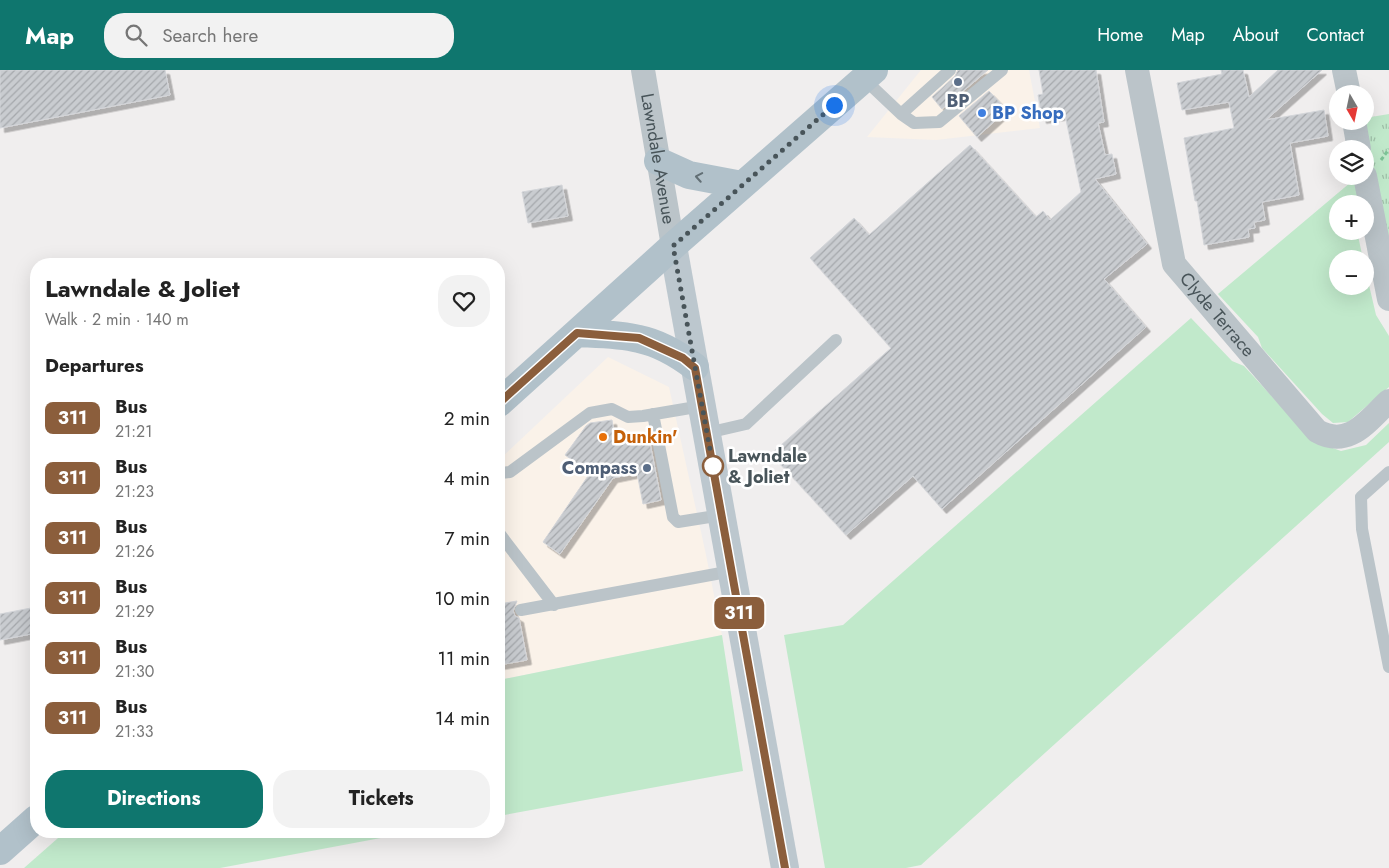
<!DOCTYPE html>
<meta charset="utf-8">
<style>
:root{--surface:#fff;--page:#f2f2f2;--text:#222;--muted:#767676;--accent:#0f766e}
body{margin:0;font-family:Jost,sans-serif;background:var(--page);color:var(--text);height:100vh;display:flex;flex-direction:column;font-size:19px;white-space:nowrap}
*{box-sizing:border-box;margin:0}
p{font-size:16px;color:var(--muted)}
.icon{flex:none;width:28px;height:28px;fill:none;stroke:currentColor;stroke-width:2;stroke-linecap:round;stroke-linejoin:round}
.map{position:relative;flex:1;overflow:hidden}
.sheet{position:absolute;left:30px;top:188px;width:475px;height:580px;display:flex;flex-direction:column;background:var(--surface);border-radius:20px;box-shadow:0 5px 20px #0002}
.sheet>*{flex:none}
.badge{padding:0 10px;border-radius:8px;font-size:18px;line-height:32px}
.needle{width:32px;rotate:171deg}
.tools{position:absolute;left:1329px;top:15px;display:grid;gap:10px}
.tools a{display:grid;place-items:center;width:45px;height:45px;border-radius:50%;background:var(--surface);box-shadow:0 5px 20px #0002;font-size:25px}
.you{position:absolute;width:25px;height:25px;margin:-12px;border:4px solid #fff;border-radius:50%;background:#1a73e8;box-shadow:0 0 0 8px #1a73e833}
.map>.badge{position:absolute;translate:-50% -50%;box-shadow:0 0 0 2px #fff}
h2{padding:0 15px;font-size:19px;line-height:45px}
.round{display:grid;place-items:center;flex:none;width:52px;height:52px;border-radius:20px;background:var(--page)}
.summary{display:flex;align-items:center;justify-content:space-between;height:85px;padding:0 15px}
h1{font-size:24px;font-weight:700;line-height:38px}
.primary-button{display:flex;gap:10px;margin-top:auto;padding:10px 15px}
.primary-button a{flex:1;height:58px;border-radius:20px;background:var(--accent);color:#fff;font-size:20px;font-weight:700;line-height:58px;text-align:center}
.primary-button a+a{background:var(--page);color:var(--text)}
ul{padding:0;list-style:none}
li{display:flex;align-items:center;gap:15px;height:60px;padding:0 15px}
li div{flex:1}
li b{display:block;font-size:19px}
li em{font-style:normal}
li .badge{min-width:55px;font-weight:700;text-align:center}
header{display:flex;align-items:center;gap:30px;box-sizing:border-box;height:70px;padding:0 25px;background:var(--accent);color:#fff}
header strong{font-size:24px}
nav{display:flex;gap:28px;margin-inline-start:auto;font-size:18px}
.search{width:350px;height:45px;background:var(--page);display:flex;align-items:center;gap:12px;box-sizing:border-box;padding:0 18px;border-radius:20px;color:var(--muted);font-size:19px}
.map>svg:first-child{display:block}
.commercial{fill:#faf2e9}
.grass{fill:#c1e9cb}
.park{fill:url(#park-tufts)}
.building{fill:url(#building-hatch);stroke:#d3d5d9;filter:url(#shadow)}
.lines{fill:none;stroke-linecap:round;stroke-linejoin:round}
.path{stroke:#7dc397;stroke-width:3;stroke-dasharray:4 2.5;stroke-linecap:butt}
.lane{stroke:#bbc4c9;stroke-width:12}
.street{stroke:#bbc4c9;stroke-width:24}
.secondary{stroke:#bcc7ce;stroke-width:28}
.primary{stroke:#b1c1ca;stroke-width:28}
.oneway{stroke:#626f75}
.line-casing{stroke:#fff;stroke-width:11}
.line{stroke:#8b5e3c;stroke-width:8}
.walk{stroke:#485459;stroke-width:5;stroke-dasharray:0 9}
.service-dot{fill:#5c6f8a;stroke:#fff;stroke-width:2}
.shop-dot{fill:#3f7fe0;stroke:#fff;stroke-width:2}
.food-dot{fill:#e8710a;stroke:#fff;stroke-width:2}
.stop-dot{fill:#fff;stroke:#8b5e3c;stroke-width:2.5}
.labels{text-anchor:middle;stroke-width:5;stroke-linejoin:round;paint-order:stroke}
.service-label{font-size:18px;font-weight:bold;fill:#4e5e75;stroke:#fff}
.shop-label{font-size:18px;font-weight:bold;fill:#366cbe;stroke:#fff;text-anchor:start}
.street-label{font-size:18px;fill:#485459;stroke:#fff}
.food-label{font-size:18px;font-weight:bold;fill:#c56008;stroke:#fff;text-anchor:start}
.stop-label{font-size:18px;font-weight:bold;fill:#485459;stroke:#fff;text-anchor:start}
</style>
<header>
<strong>Map</strong>
<div class="search"><svg class="icon" aria-label="search" viewBox="0 0 24 24"><circle cx="10" cy="10" r="6"/><path d="M15 15l6 6"/></svg>Search here</div>
<nav><a>Home</a><a>Map</a><a>About</a><a>Contact</a></nav>
</header>
<div class="map">
<svg width="1389" height="798" viewBox="0 0 1389 798">
<defs>
<pattern id="park-tufts" width="24" height="20" patternUnits="userSpaceOnUse" patternTransform="scale(1.25)"><rect width="24" height="20" fill="#c1e9cb"/><path d="M3 7l-1-3M5 7V3M7 7l1-3M15 17l-1-3M17 17v-4M19 17l1-3" fill="none" stroke="#9fbfa8"/></pattern>
<pattern id="building-hatch" width="6" height="6" patternUnits="userSpaceOnUse" patternTransform="scale(1.25)"><rect width="6" height="6" fill="#c9ccd0"/><path d="M-1 1l2-2M0 6l6-6M5 7l2-2" fill="none" stroke="#a5a8ac"/></pattern>
<filter id="shadow"><feDropShadow dx="4.5" dy="4.5" stdDeviation="0" flood-color="#0004"/></filter>
</defs>
<rect width="100%" height="100%" fill="#f0eeee"/>
<!-- commercial -->
<path class="commercial" d="M921 0H1029L1040 58 936 70 867 67Z
M608 287 669 317 705 480 722 565 499 610V390Z"/>
<!-- grass -->
<path class="grass" d="M1357 107V134H1338V161H1357L1363 189H1338V216H1365V198L1376 245 1389 266V317L1348 352 1333 353 1322 344 1262 278 1258 267 1218 224Z
M1191 248 1232 291 1244 296 1313 371 1341 381 1366 375 1389 353V372L921 795 906 798H825L784 565 843 555Z
M722 565 743 701 499 746V610Z
M66 761H418L220 798H24Z"/>
<!-- park -->
<path class="park" d="M1389 44V206L1361 51 1365 48Z"/>
<!-- building -->
<path class="building" d="M0 0H165L170 25 0 58Z
M958 0H988L942 39 932 27 955 6Z
M1039 0H1096L1104 52 1098 53 1105 85 1112 84 1116 104 1095 109 1147 174 1104 209 1146 257 942 439 913 406 846 465 771 384 891 278 810 188 854 148 869 165 970 75 1036 147 1043 141 1050 150 1081 122 1065 45 1042 49 1038 25 1043 24Z
M1221 0H1243L1249 27 1278 0H1322L1266 50 1324 40 1328 66 1290 73 1299 125 1262 132 1265 150 1254 152 1255 158 1248 159 1249 167 1204 175 1197 131H1195L1184 68 1234 58 1229 32 1182 40 1177 13 1222 4Z
M989 21 1007 40 977 67 959 46Z
M562 115 568 146 528 153 522 122Z
M612 350 615 368 648 363 661 430 643 434 637 403 613 408 560 484 543 472 590 403 565 385 586 356 590 353Z
M517 531 513 541 515 546 519 548 527 590 499 595V534Z
M36 537V563L0 570V544Z"/>
<g class="lines">
<!-- path -->
<path class="path" d="M1381 90 1389 79"/>
<!-- lane -->
<path class="lane" d="M864 9 901 44 914 53 939 52 1002 0
M901 44 950 0
M653 344 673 447 678 452 722 445
M707 363 746 354 836 270
M499 401 501 403 510 402 590 343 612 339 628 347 643 346 702 336
M1389 402 1361 427 1362 459 1389 597
M499 463 554 535
M521 540 732 501"/>
<!-- street -->
<g class="street">
<path id="s1" d="M643 0 673 176"/>
<path id="s2" d="M1137 0 1174 194 1317 361C1349 379 1367 351 1389 331"/>
<path d="M1344 0 1349 24"/>
<path d="M1354 51 1359 79"/>
<path d="M1365 106 1389 229"/>
</g>
<!-- secondary -->
<path class="secondary" d="M673 176 785 798"/>
<!-- primary -->
<path class="primary" d="M658 91 689 105 742 115
M577 263C596 264 620 264 639 269 659 273 679 285 695 297
M499 333 673 176 874 0
M0 781 36 749"/>
</g>
<!-- one-way arrows -->
<defs><path id="oneway-chevron" d="M-2-3.5L2.5 0L-2 3.5" fill="none" stroke-width="1.6" stroke-linecap="round" stroke-linejoin="round" transform="scale(1.25)"/></defs>
<use class="oneway" href="#oneway-chevron" transform="translate(699 107) rotate(-170)"/>
<g class="lines">
<defs>
<path id="line" d="M499 333 577 263 639 268 683 288 695 298 785 798"/>
</defs>
<!-- line casing -->
<use href="#line" class="line-casing"/>
<!-- line -->
<use href="#line" class="line"/>
<!-- walk -->
<path class="walk" d="M713 396 673 176 834 35"/>
</g>
<!-- markers -->
<g class="service-dot">
<circle cx="958" cy="12" r="5"/>
<circle cx="647" cy="398" r="5"/>
</g>
<circle class="shop-dot" cx="982" cy="43" r="5"/>
<circle class="food-dot" cx="603" cy="367" r="5"/>
<circle class="stop-dot" cx="713" cy="396" r="10"/>
<g class="labels">
<!-- service labels -->
<g class="service-label">
<text x="958" y="37">BP</text>
<text x="637" y="404" text-anchor="end">Compass</text>
</g>
<!-- shop labels -->
<g class="shop-label">
<text x="992" y="49">BP Shop</text>
</g>
<!-- street labels -->
<g class="street-label">
<text dy="6" stroke="none"><textPath href="#s1" startOffset="90">Lawndale Avenue</textPath></text>
<text dy="6" stroke="none"><textPath href="#s2" startOffset="264">Clyde Terrace</textPath></text>
</g>
<!-- food labels -->
<g class="food-label">
<text x="613" y="373">Dunkin'</text>
</g>
<!-- stop labels -->
<g class="stop-label">
<text x="728" y="392">Lawndale<tspan x="728" dy="21">&amp; Joliet</tspan></text>
</g>
</g>
</svg>
<div class="tools">
<a><svg class="needle" viewBox="-14 -14 28 28"><path d="M0-13l5 13h-10z" fill="#e53935"/><path d="M0 13l5-13h-10z" fill="#767676"/></svg></a>
<a><svg class="icon" aria-label="layers" viewBox="0 0 24 24"><path d="M12 4l9 5-9 5-9-5zM3 14l9 5 9-5"/></svg></a>
<a>+</a>
<a>−</a>
</div>
<div class="you" style="left:834px;top:35px"></div>
<b class="badge" style="left:739px;top:543px;background:#8b5e3c;color:#fff">311</b>
<section class="sheet">
<div class="summary"><div><h1>Lawndale &amp; Joliet</h1><p>Walk · 2 min · 140 m</p></div><a class="round"><svg class="icon" aria-label="heart" viewBox="0 0 24 24"><path d="M12 20l-8-8c-3-5 5-10 8-4 3-6 11-1 8 4z"/></svg></a></div>
<h2>Departures</h2>
<ul>
<li><span class="badge" style="background:#8b5e3c;color:#fff">311</span><div><b>Bus</b><p>21:21</p></div><em>2 min</em></li>
<li><span class="badge" style="background:#8b5e3c;color:#fff">311</span><div><b>Bus</b><p>21:23</p></div><em>4 min</em></li>
<li><span class="badge" style="background:#8b5e3c;color:#fff">311</span><div><b>Bus</b><p>21:26</p></div><em>7 min</em></li>
<li><span class="badge" style="background:#8b5e3c;color:#fff">311</span><div><b>Bus</b><p>21:29</p></div><em>10 min</em></li>
<li><span class="badge" style="background:#8b5e3c;color:#fff">311</span><div><b>Bus</b><p>21:30</p></div><em>11 min</em></li>
<li><span class="badge" style="background:#8b5e3c;color:#fff">311</span><div><b>Bus</b><p>21:33</p></div><em>14 min</em></li>
</ul>
<div class="primary-button"><a>Directions</a><a>Tickets</a></div>
</section>
</div>
